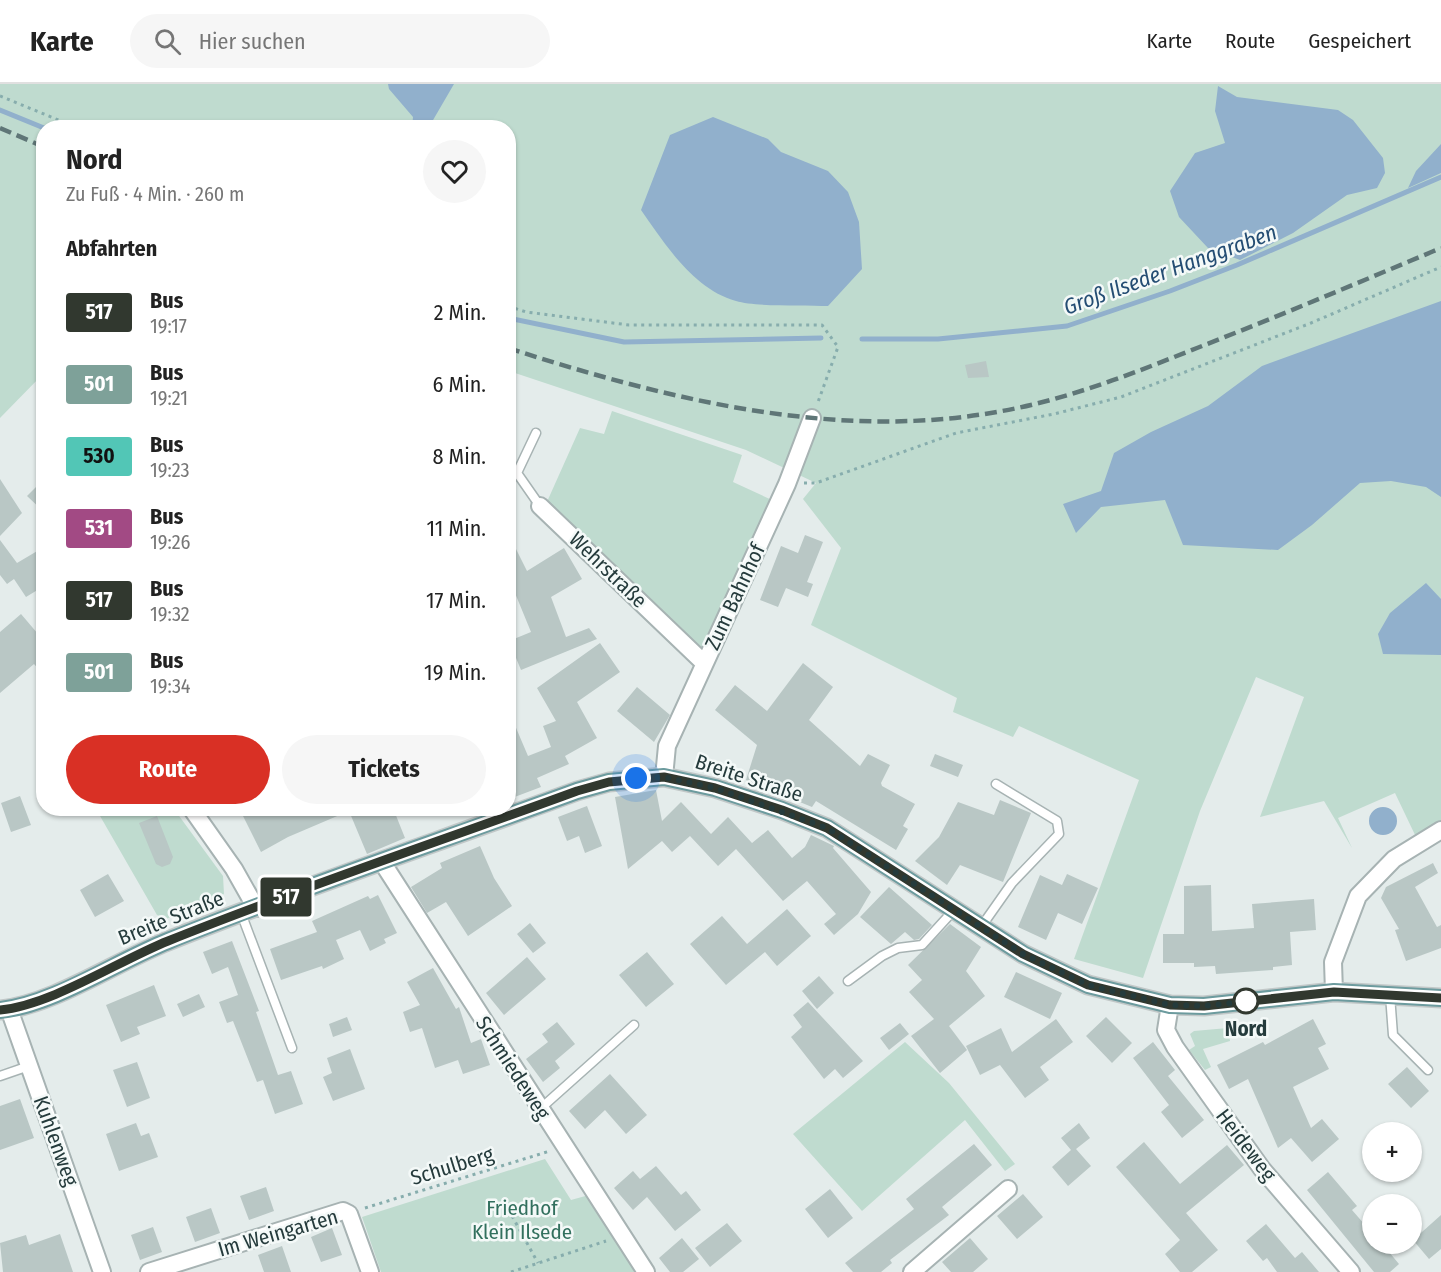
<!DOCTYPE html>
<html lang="de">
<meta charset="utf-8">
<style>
:root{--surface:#fff;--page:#f6f6f6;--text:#222;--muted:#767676;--line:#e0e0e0;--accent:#d93025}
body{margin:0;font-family:"Fira Sans Condensed",sans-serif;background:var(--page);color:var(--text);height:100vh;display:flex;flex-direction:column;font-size:22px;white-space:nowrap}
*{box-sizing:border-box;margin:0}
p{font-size:20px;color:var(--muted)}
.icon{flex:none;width:33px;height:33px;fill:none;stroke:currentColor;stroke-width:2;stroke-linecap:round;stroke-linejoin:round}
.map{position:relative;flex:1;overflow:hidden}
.drawer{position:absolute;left:36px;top:36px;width:480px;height:696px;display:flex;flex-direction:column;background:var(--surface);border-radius:24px;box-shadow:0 2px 4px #0004}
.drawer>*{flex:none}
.badge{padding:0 12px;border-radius:4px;font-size:21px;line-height:39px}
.tools{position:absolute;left:1362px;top:1038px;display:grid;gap:12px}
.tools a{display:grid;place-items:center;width:60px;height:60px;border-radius:50%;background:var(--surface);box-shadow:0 2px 4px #0004;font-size:30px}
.you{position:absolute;width:30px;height:30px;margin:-15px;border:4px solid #fff;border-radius:50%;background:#1a73e8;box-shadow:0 0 0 9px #1a73e833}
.map>.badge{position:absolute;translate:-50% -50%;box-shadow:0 0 0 3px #fff}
h2{padding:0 30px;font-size:22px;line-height:54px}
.round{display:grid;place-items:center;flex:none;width:63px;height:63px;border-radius:32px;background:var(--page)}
.head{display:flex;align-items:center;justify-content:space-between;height:102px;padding:0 30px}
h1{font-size:28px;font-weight:700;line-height:45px}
.button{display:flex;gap:12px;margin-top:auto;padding:12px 30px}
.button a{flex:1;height:69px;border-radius:36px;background:var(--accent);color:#fff;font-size:24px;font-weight:700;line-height:69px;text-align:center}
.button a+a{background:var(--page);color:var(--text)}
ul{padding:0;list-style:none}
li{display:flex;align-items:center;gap:18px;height:72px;padding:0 30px}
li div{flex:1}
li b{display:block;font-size:22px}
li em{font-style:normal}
li .badge{min-width:66px;font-weight:700;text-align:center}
header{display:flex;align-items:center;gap:36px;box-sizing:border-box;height:84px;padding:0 30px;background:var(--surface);border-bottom:2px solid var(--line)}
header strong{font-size:28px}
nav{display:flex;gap:33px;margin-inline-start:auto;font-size:21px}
.search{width:420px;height:54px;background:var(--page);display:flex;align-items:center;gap:15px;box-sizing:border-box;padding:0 21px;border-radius:33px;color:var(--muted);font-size:22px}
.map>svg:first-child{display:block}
.green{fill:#bfdbcf}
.water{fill:#91b0cc}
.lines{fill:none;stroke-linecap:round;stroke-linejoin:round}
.stream{stroke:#91b0cc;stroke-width:5}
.building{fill:#b9c7c5}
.lane-casing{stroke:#a7b3b3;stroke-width:11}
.street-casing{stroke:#a7b3b3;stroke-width:20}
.primary-casing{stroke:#c2c8c8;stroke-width:21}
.path{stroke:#87adad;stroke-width:3;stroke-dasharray:3 4.5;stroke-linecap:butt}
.lane{stroke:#fff;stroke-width:8}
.street{stroke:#fff;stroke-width:16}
.primary{stroke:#6c9b9e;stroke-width:18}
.rail{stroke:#5f7677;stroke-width:4.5;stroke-dasharray:12 6;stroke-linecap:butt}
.line-casing{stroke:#fff;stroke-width:14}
.line{stroke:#31382f;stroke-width:9}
.walk{stroke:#253b3c;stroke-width:6;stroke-dasharray:0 10.8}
.stop-dot{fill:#fff;stroke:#31382f;stroke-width:3}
.labels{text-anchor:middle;stroke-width:5;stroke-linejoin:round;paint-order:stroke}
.street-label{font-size:21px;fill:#253b3c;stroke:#f4f9f8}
.stop-label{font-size:21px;font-weight:bold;fill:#253b3c;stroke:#f4f9f8}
.park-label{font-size:21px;fill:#32705e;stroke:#f4f9f8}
.water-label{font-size:22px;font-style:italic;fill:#244d73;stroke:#f4f9f8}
</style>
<header>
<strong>Karte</strong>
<div class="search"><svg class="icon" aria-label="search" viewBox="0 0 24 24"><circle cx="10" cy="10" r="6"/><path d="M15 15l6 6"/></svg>Hier suchen</div>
<nav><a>Karte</a><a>Route</a><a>Gespeichert</a></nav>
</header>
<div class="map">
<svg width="1441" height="1188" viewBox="0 0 1441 1188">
<rect width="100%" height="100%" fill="#e4eceb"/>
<!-- green -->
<path class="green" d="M0 0H1441V736L1416 753 1395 709 1338 734 1352 764 1324 717 1260 733 1304 613 1256 593 1200 727 1143 894 1074 875 1139 696 1019 642 1013 653 953 628 957 614 811 541 841 464 803 415 816 399 746 366 509 287 508 44H44L43 290 0 334Z
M612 327 742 371 733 398 772 416 703 565 546 420 580 344 604 350Z
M96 725H174L223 792 224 810 166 835 157 831Z
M1228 944 1230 957 1203 965 1211 983 1205 986 1189 966 1195 962 1190 950 1194 947Z
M905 958 949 999 1015 1080 1005 1087 965 1036 862 1127 793 1050Z
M545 1075 571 1116 589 1111 638 1188H381L362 1133Z"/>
<!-- water -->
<path class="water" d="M388 0H454L429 43 412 44 413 33 389 5Z
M1218 2 1237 13 1338 26 1353 36 1383 74 1385 89 1377 104 1347 111 1293 149 1240 176 1208 164 1179 133 1170 107 1195 69 1225 59 1215 27Z
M713 33 768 55 781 68 828 87 848 108 859 138 862 185 828 222C805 221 755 223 736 217 693 205 665 160 641 126L670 51Z
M1441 60V89L1408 104 1416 87Z
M1441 217V413L1426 403 1391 397 1360 399 1312 441 1278 466 1183 461 1165 416 1101 423 1076 449 1063 420 1101 407 1114 369 1151 348 1208 322 1262 282Z
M1426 499 1441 515V571L1383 570 1378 550 1390 529Z
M1369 737a14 14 0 1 1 28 0a14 14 0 1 1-28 0Z"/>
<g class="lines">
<!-- stream -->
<path class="stream" d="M0 26 44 44
M508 234 624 258 821 254
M862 255H938L1067 242 1170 207 1237 181 1441 93"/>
</g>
<!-- building -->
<path class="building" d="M986 277 989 293 968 294 965 281Z
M0 395 22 429 0 452Z
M44 395V428L27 412Z
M508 449 527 487 564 464 582 495 551 513 566 553 589 544 597 555 521 586 509 557 531 548 508 492Z
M805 451 823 458 807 498 813 500 808 513 786 504 778 523 760 516 781 462 798 469Z
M0 456 17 479 44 463V502L26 513 14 495 7 500 0 491Z
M21 530 44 557V591L34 580 0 609V548Z
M600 559 620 588 577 618 597 654 565 672 569 680 537 694 541 703 512 714 508 706V625L528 672 551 663 543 642 556 637 537 604Z
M803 579 833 603 809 636 860 682 868 670 890 681 881 699 882 702 915 720 903 742 908 745 896 766 816 717 812 723 746 696 757 661 715 626 735 601 767 627Z
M637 603 670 631 654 658 617 627Z
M935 670 963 681 958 693 930 682Z
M656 706 662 737 681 718 711 750 728 733 752 759 768 746 792 774 805 763 811 751 834 762 833 764 871 808 858 830 834 851 824 840 836 830 807 797 783 817 736 765 718 782 690 752 672 768 662 757 628 785 615 713Z
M20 712 31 741 11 748 1 719Z
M1000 716 1031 729 1003 798 960 781 947 801 915 777 939 753 958 718 994 731Z
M587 722 602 762 585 769 579 752 567 757 558 733Z
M239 724H393L405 754 367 770 349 727 288 753 261 768Z
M157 732 173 773 170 780 162 783 156 780 139 739Z
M480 762 494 794 512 822 468 852 446 818 427 829 411 803 442 784 440 779Z
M1433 779 1438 789 1415 803 1437 843 1441 841V864L1406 877 1395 846 1399 845 1381 814 1386 803Z
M108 790 124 817 95 833 80 806Z
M1067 790 1098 804 1082 840 1058 829 1046 856 1018 843 1040 791 1062 801Z
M1211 801 1212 847 1254 844 1252 820 1314 815 1316 846 1290 848 1292 881 1273 883V886L1216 890 1215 882 1194 883V879H1163V850H1184V802Z
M889 803 932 841 919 855 914 856 905 848 891 860 860 833Z
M378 811 397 849 384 855 386 859 370 867 360 846 336 856 344 875 323 885 322 882 281 896 270 865 317 848 312 837 368 812 370 815Z
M787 825 811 852 777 882 765 868 726 901 690 860 722 832 747 860Z
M530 839 546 859 533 869 517 850Z
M950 840 981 863 966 887 985 912 949 942 967 966 940 989 911 952 934 935 909 908 922 896 908 881Z
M232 857 259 927 256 928 278 991 291 987 303 1020 275 1030 263 996 257 998 233 937 227 939 219 918 238 911 228 883 212 890 203 868Z
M647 868 674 900 646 923 619 891Z
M527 873 546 895 504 931 486 909Z
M433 884 456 925 459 923 471 959 481 955 490 981 463 990 458 976 435 984 422 944 410 948 403 928 420 921 407 898Z
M1016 888 1062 909 1050 935 1004 913Z
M819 892 834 909 817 925 802 907Z
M154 901 166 932 137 943 140 950 121 958 106 921Z
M199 910 205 923 183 933 177 920Z
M808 918 863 977 843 994 835 985 824 995 791 953 802 943 793 931Z
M347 933 352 946 333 953 329 940Z
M1106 933 1132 959 1112 979 1086 952Z
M1056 935 1073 958 1040 983 1049 996 1025 1014 1000 981 980 991 966 962 1001 944 1012 968Z
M1313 935 1326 960 1318 964 1329 985 1293 1003 1311 1044 1322 1035 1339 1055 1312 1078 1291 1054 1278 1064 1248 995 1229 1005 1217 981 1263 958 1265 961Z
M557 938 575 960 555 977 560 984 543 998 526 975 548 958 542 950Z
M900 939 909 950 889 966 880 954Z
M1153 958 1175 986 1168 992 1204 1036 1182 1054 1161 1028 1169 1021 1133 974Z
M350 965 365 1005 333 1017 323 993 332 989 327 974Z
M137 978 150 1014 127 1023 113 986Z
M1407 983 1429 1007 1411 1024 1388 1000Z
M610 990 647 1031 626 1050 605 1026 585 1045 569 1027Z
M20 1015 34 1054 0 1066V1022Z
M136 1039 141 1052 149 1049 158 1073 119 1087 106 1050Z
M1079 1039 1090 1054 1076 1065 1091 1082 1068 1102 1052 1083 1071 1066 1061 1054Z
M1144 1058 1180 1100 1227 1061 1244 1081 1186 1129 1218 1166 1192 1188H1180L1165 1170 1180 1156 1116 1083Z
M974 1060 992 1081 942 1123 949 1131 890 1176 892 1179 881 1188H853L845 1179 914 1125 906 1115Z
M656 1082 681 1111 686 1107 701 1126 675 1147 647 1113 633 1126 614 1104 633 1087 640 1095Z
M1328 1088 1357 1122 1352 1126 1372 1149V1160H1399L1389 1168 1399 1180 1390 1188H1374L1307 1106Z
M266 1103 274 1127 249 1136 240 1112Z
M830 1105 853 1134 828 1154 805 1125Z
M1023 1110 1043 1133 1017 1155 997 1132Z
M211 1124 220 1149 195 1158 186 1133Z
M1441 1131V1165L1429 1175 1413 1156Z
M727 1139 742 1157 710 1183 695 1164Z
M1266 1140 1295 1174 1302 1168 1319 1188H1277L1267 1174 1263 1177 1246 1157Z
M153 1143 162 1168 140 1176 131 1151Z
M332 1144 342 1171 321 1178 311 1153Z
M60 1150 73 1188H3L0 1159 26 1151 29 1161Z
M682 1154 699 1175 683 1188H670L659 1174Z
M970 1154 988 1175 973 1188H951L942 1178Z
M282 1162 291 1188H264L258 1171Z"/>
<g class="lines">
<defs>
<path id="lane" d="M517 389 540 422
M508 392 517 389 536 349
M241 829 292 964
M981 843 1012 799 1059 750 1057 737 996 700
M848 897 882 872 898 864 922 861 954 826
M1390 911 1393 951 1428 986
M0 992 29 982
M540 1025 634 941"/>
<path id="street" d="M540 422 704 579
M664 693 667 662 787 400 812 334
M191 724 234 785 256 824
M382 778 646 1188
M1334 908 1333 878 1358 812 1394 775 1441 746
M1170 921 1166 946 1175 963 1262 1085 1351 1188
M9 925 102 1188
M149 1188 343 1127 349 1130 370 1188
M912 1188 1008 1105"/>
<path id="primary" d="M0 926C53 921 117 877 168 857 302 803 441 757 577 707L609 698 664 693 715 704 782 726 827 744 1023 870 1088 901 1170 921 1204 922 1334 908 1441 914"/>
</defs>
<!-- lane casing -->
<use href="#lane" class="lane-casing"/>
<!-- street casing -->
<use href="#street" class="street-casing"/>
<!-- primary casing -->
<use href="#primary" class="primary-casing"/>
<!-- path -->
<path class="path" d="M0 12 78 44
M508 222 526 228 629 241H822L838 263 818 318
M804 399H816L956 349 1054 330 1121 313 1311 239 1441 183
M365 1124 550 1067
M512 1132 538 1179
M511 1188 606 1157"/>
<!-- lane -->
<use href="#lane" class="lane"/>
<!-- street -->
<use href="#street" class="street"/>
<!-- primary -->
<use href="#primary" class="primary"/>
<!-- rail -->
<path class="rail" d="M0 44 44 63
M508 264C666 315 837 358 1002 327 1069 315 1134 289 1197 264 1279 232 1360 198 1441 164"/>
</g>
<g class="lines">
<defs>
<path id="line" d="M0 926C52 921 118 877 168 857 302 803 441 757 577 707L609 698 664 693 715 704 782 726 827 744 1023 870 1088 901 1170 921 1204 922 1334 908 1441 914"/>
</defs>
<!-- line casing -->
<use href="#line" class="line-casing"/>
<!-- line -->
<use href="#line" class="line"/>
<!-- walk -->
<path class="walk" d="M636 694 664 693 715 704 827 744 1023 870 1088 901 1170 921 1204 922 1250 917H1246"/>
</g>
<!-- markers -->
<circle class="stop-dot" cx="1246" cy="917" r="12"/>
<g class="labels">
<!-- street labels -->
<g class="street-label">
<text transform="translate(608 486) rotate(44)" y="7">Wehrstraße</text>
<text transform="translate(735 513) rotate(-65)" y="7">Zum Bahnhof</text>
<text transform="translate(749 694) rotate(18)" y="7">Breite Straße</text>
<text transform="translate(171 834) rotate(-22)" y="7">Breite Straße</text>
<text transform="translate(513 984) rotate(57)" y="7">Schmiedeweg</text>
<text transform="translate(56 1057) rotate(70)" y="7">Kuhlenweg</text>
<text transform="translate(1246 1061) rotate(53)" y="7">Heideweg</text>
<text transform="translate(452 1082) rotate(-17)" y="7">Schulberg</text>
<text transform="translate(278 1149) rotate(-16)" y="7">Im Weingarten</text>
</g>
<!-- stop labels -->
<g class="stop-label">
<text x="1246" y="952">Nord</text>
</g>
<!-- park labels -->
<g class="park-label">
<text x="522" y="1131">Friedhof<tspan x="522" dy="24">Klein Ilsede</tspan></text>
</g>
<!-- water labels -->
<g class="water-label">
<text transform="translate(1170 185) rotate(-20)" y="8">Groß Ilseder Hanggraben</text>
</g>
</g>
</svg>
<div class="tools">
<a>+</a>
<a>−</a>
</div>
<div class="you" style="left:636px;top:694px"></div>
<b class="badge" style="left:286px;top:813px;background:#31382f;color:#fff">517</b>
<section class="drawer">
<div class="head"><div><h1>Nord</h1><p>Zu Fuß · 4 Min. · 260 m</p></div><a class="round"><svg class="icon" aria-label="heart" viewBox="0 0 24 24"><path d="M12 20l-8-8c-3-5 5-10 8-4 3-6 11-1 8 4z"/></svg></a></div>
<h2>Abfahrten</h2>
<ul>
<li><span class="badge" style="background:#31382f;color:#fff">517</span><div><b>Bus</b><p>19:17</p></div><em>2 Min.</em></li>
<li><span class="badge" style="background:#7ea199;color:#fff">501</span><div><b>Bus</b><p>19:21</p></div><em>6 Min.</em></li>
<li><span class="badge" style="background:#52c6b6;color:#111">530</span><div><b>Bus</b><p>19:23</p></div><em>8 Min.</em></li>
<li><span class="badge" style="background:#a24a84;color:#fff">531</span><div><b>Bus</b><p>19:26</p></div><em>11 Min.</em></li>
<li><span class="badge" style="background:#31382f;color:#fff">517</span><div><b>Bus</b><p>19:32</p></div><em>17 Min.</em></li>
<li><span class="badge" style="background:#7ea199;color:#fff">501</span><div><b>Bus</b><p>19:34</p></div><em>19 Min.</em></li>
</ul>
<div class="button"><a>Route</a><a>Tickets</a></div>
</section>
</div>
